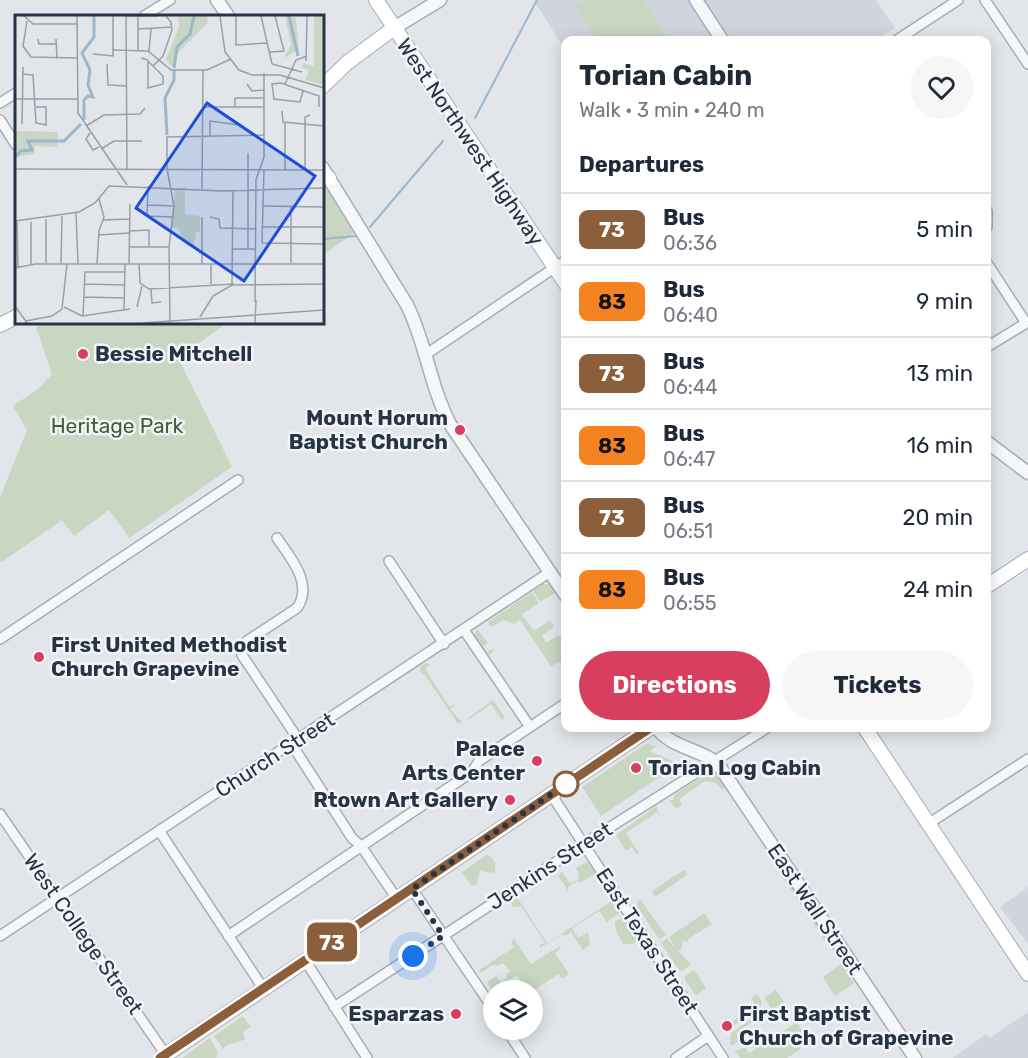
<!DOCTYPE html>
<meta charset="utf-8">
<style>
:root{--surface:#fff;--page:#f6f6f7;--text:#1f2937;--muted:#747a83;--line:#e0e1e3;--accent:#d83f5f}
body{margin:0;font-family:Rubik,sans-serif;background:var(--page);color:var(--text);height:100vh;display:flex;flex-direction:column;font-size:22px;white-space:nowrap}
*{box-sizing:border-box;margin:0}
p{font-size:20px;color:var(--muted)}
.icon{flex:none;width:33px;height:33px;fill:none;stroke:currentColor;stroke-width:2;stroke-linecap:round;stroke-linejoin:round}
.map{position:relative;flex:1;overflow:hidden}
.details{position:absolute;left:561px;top:36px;width:430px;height:696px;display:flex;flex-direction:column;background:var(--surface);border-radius:12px;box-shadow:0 3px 15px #0003}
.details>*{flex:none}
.badge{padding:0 12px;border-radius:9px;font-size:21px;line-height:39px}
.tools{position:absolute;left:483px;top:980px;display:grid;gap:12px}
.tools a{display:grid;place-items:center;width:60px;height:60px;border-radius:50%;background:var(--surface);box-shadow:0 3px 15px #0003;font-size:30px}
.you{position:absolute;width:30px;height:30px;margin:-15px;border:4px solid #fff;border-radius:50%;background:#1a73e8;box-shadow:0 0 0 9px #1a73e833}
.map>.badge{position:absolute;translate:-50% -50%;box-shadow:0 0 0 3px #fff}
h2{padding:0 18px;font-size:22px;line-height:54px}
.round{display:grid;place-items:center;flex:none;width:63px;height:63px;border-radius:32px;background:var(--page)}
.head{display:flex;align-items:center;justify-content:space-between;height:102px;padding:0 18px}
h1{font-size:28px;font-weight:700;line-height:45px}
.cta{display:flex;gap:12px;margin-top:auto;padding:12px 18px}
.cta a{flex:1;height:69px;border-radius:36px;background:var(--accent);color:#fff;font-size:24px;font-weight:700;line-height:69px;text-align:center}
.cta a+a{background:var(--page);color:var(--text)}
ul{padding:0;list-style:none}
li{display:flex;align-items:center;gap:18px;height:72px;padding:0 18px;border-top:2px solid var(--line)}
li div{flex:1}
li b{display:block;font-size:22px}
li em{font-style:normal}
li .badge{min-width:66px;font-weight:700;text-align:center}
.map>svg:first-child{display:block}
.built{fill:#d0d5dd}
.green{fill:#c8d6c2}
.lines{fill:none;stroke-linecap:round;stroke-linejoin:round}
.stream{stroke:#9bb6cd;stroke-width:2}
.minor-casing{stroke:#a6adb6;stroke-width:12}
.tertiary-casing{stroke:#a6adb6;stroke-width:15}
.secondary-casing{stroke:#a6adb6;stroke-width:16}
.minor{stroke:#f5f7f9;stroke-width:9}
.tertiary{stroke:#f5f7f9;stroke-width:12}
.secondary{stroke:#fff;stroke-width:14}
.line-casing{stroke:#fff;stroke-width:14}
.line{stroke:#8b5e3c;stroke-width:9}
.walk{stroke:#283445;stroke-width:6;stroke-dasharray:0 10.8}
.poi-dot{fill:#d83f5f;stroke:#f2f5f8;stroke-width:2}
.stop-dot{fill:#fff;stroke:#8b5e3c;stroke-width:3}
.labels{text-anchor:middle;stroke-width:5;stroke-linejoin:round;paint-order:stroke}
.street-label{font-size:21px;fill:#283445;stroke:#f2f5f8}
.poi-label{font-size:21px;font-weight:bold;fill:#283445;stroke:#f2f5f8;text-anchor:start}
.park-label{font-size:21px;fill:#406135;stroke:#f2f5f8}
.inset-river{fill:none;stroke:#9bb6cd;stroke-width:3}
.inset-road{fill:none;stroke:#989fa9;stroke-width:1.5}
.view{fill:#1d4ed8;fill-opacity:0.15;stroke:#1d4ed8;stroke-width:3}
.inset-edge{fill:none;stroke:#283445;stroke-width:3}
</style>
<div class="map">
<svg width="1028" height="1058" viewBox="0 0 1028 1058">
<rect width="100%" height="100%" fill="#e2e6eb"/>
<!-- built -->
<path class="built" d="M534 0H876L895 28 875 40H566L565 50Z
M1028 887V944L1000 907Z
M1028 1012V1058H953L986 1034 990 1038Z"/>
<!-- green -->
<path class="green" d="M585 0H643L670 40H597L575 6Z
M322 182 357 231 323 255H322Z
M45 323H227L178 358 232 467 129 538 109 510 74 536 62 520 2 562 0 559V497L27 430 13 406 38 389 52 374 36 327Z
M542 584H550L557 592 540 602 533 591Z
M532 592 539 603 522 614 534 631 550 620 554 627 542 636 546 643 558 635 560 637 565 633V666L562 661 551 666 520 620 514 624 504 620 491 627 489 625 488 622Z
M477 629 488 643 483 646 487 652 492 649 494 650 489 656 508 683 474 635Z
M426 663 430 665 425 669 449 706 456 704 450 709 462 722 458 724 425 675 420 671 421 666Z
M493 700 505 718 502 720 491 704 470 719H467Z
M646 744 657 746 650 751 679 764 601 816 582 787Z
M708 773 717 776 725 788 722 790 716 783 705 781 679 799 682 805 677 808 674 807 670 800H673L674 795Z
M655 807H658L657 810 662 817 657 812 626 833 639 853 637 854 632 847 626 851 616 835Z
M486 855H489L495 863V873L480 871 476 885H471L462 872Z
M587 862 596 874 579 883 577 881 568 887 569 892 558 876 562 872 570 883 578 880 579 876 576 868Z
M775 863 778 865 829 941 828 945 774 865Z
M684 870 687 875 655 897 652 891Z
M515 894 547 943 612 901 620 913 607 922 599 911 572 928 578 938 588 932 590 944 583 950 571 932 565 936 562 934 540 948 539 945 545 943 523 909 521 906 512 907 511 898Z
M640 899 666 935 659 939 637 906V902Z
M703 914H705L712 924 688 939V942L683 941 681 951 677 950 669 937Z
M623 917 638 940 633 944H623L616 931 615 921Z
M667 938C676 950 683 954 691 965L682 971 678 969 661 943Z
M514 939 531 964 560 946 561 948 555 953 569 974 562 979 558 974 533 991 521 990 524 988 517 975 502 986 504 990H494L493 992 487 982 496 976 501 982 507 978 506 974 510 971 503 963 497 966 493 965 481 973 479 970 514 947 511 942Z
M841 964 854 983 835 996 823 977Z
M694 970 706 988 696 996 685 980V976Z
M776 990 784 1002 772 1010 764 998Z
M757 994 762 1002 760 1008 731 1027 729 1024 756 1006 751 998Z
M762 1012 764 1014 736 1033 740 1040 732 1046 730 1043 731 1033Z
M243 1016 251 1027 243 1032 245 1039C237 1044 229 1041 223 1049L214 1036Z
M797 1022 804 1035 800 1050 787 1058H740L735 1051 745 1047 749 1053Z
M210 1038 218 1052 216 1058H182Z"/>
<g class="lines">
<!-- stream -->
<path class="stream" d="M475 118 537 0
M370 227 443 141
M322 239 357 236"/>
<defs>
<path id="minor" d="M985 0 1028 64
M144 16 170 0
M897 40 958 0
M0 103 16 93
M0 120 16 145
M987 211V227
M987 263 1026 323
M987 347 1028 322
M425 355 566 260
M277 538C290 557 314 584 297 608L247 641 243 648 242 655 294 733 296 751 352 838 361 846 397 899
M389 561 444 644
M464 630 530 727
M0 639 238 480
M551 794 723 1058
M0 814 168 1058
M928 824 1028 759
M160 832 263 988
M412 889 494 1010
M0 936 550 572
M228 936 472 772 479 761 566 703
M305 960 367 1058
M334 1007 585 843 767 728
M506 1029 525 1058
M676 1058 708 1036"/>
<path id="tertiary" d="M217 0 228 16
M696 0 722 40
M394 28 440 0
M322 167 407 305C426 343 430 386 450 424L566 596
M987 442 1028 473
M657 728C670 748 707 750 720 767L915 1058"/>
<path id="secondary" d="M376 0 566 284
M322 87 348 62 394 28
M322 174 329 178
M0 325 16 317
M987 586 1028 559
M865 728 1028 974
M161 1058 650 728"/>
</defs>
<!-- minor casing -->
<use href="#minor" class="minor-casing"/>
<!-- tertiary casing -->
<use href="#tertiary" class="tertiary-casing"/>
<!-- secondary casing -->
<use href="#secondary" class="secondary-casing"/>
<!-- minor -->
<use href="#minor" class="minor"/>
<!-- tertiary -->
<use href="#tertiary" class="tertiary"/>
<!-- secondary -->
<use href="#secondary" class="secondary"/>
</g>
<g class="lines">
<defs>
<path id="line" d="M160 1058 650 728"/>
</defs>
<!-- line casing -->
<use href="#line" class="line-casing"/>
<!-- line -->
<use href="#line" class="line"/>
<!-- walk -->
<path class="walk" d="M413 956 443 936 412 889 575 778 566 784"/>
</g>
<!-- markers -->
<g class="poi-dot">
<circle cx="83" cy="354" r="6"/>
<circle cx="460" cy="430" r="6"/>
<circle cx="39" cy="657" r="6"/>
<circle cx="537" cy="761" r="6"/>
<circle cx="636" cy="768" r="6"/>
<circle cx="510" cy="800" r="6"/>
<circle cx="456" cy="1014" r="6"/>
<circle cx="727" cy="1026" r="6"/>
</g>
<circle class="stop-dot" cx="566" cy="784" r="12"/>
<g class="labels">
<!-- street labels -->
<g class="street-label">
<text transform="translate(470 142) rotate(56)" y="7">West Northwest Highway</text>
<text transform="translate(275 755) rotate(-33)" y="7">Church Street</text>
<text transform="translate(550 866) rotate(-33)" y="7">Jenkins Street</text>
<text transform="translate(815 909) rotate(56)" y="7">East Wall Street</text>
<text transform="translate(83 934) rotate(55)" y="7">West College Street</text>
<text transform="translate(647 941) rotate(57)" y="7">East Texas Street</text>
</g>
<!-- poi labels -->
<g class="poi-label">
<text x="95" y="361">Bessie Mitchell</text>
<text x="448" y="425" text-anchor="end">Mount Horum<tspan x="448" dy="24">Baptist Church</tspan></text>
<text x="51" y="652">First United Methodist<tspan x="51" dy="24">Church Grapevine</tspan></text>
<text x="525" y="756" text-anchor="end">Palace<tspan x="525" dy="24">Arts Center</tspan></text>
<text x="648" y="775">Torian Log Cabin</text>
<text x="498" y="807" text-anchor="end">Rtown Art Gallery</text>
<text x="444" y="1021" text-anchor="end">Esparzas</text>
<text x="739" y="1021">First Baptist<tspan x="739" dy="24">Church of Grapevine</tspan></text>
</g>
<!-- park labels -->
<g class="park-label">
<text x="117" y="433">Heritage Park</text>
</g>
</g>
<!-- overview -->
<g transform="translate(15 15)">
<rect width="309" height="309" fill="#e2e6eb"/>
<path d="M163 1H192L193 7 163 38 160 52H157L151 44 164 12ZM270 1 281 3 284 35 269 43 276 29ZM299 1H309V70L290 65 294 55 287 53 288 48 299 52ZM1 116 43 117 42 132 20 131 19 139 1 142ZM170 172V199L185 201V217H181L179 231H172L163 213 157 212 160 174Z" fill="#c8d6c2"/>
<path class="inset-river" d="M274 1 283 41M159 53 162 32 175 19 179 1M69 105V85L73 81 78 82 73 70 75 55 67 38 79 22V1M152 120 150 83 159 65V56M0 142 6 136 17 135 13 126H49L66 109"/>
<path class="inset-road" d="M9 1 18 9H62M62 1 63 98 112 170M111 1 112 154M111 1H143M205 1 210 37 224 55 237 60H265L309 73M221 1V30L252 28M246 1 257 49 287 57M12 6 8 31 16 42 62 43M123 14 157 12M23 24 24 29H42M41 24 42 44M97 35 133 36 156 55H192L216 44M123 35V1M134 36 136 14M255 37 269 36 260 1M78 39 98 41V1M126 43 130 44 132 45 148 61V69L133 73V46M291 46 292 1M92 49 93 70 112 71M138 51 148 41 157 15 156 7 151 1M7 59 18 60 21 108 31 110V92H21M232 69 237 76 249 75M270 69 281 45 292 41M288 76 285 87 259 84 257 69 266 68 304 81V92M0 84H62M188 92H249M220 92V83H249M267 96 268 107 309 111M7 109 8 52M71 111 89 100 125 99 130 93M75 118 71 124 78 135 84 132M195 121V106L225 110M86 134 99 126H127M0 154 309 155M152 154V122L249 120M152 154 159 191 154 232 155 308M270 155V108M290 155V102L295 100M133 171 132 201 157 202M187 174 188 55M132 190 159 191M247 191 309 192M61 198 63 249M195 202 204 204 205 213 241 214M88 205 115 204M0 206 64 197 80 188 94 171 207 176 309 173M2 206 3 252M16 207V249M247 212H309M115 216 134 215V231M83 220 114 218M247 228 249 155M247 228 309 229M114 232H154M217 234H240M233 234V138M31 248V204M276 248V192M46 249 47 201M82 249 84 216 89 202 84 184M114 249 115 189M124 249 125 268 134 274 219 269M187 249V202M0 253 20 249H309M69 269 109 270M196 269V249M217 270 218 176M136 274 137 288 146 287M69 282 109 283M240 287 241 165 249 142V58M0 291 12 308M49 292 67 301 115 294M122 292 127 271M109 295 110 249M68 301 70 257H110M185 302 198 281 217 270 309 269M11 306 37 301 47 294 52 249M128 308 309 295M240 308 241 285"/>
<path class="view" d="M192 88 300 161 229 266 121 193Z"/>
<rect width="309" height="309" class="inset-edge"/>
</g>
</svg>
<div class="tools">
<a><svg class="icon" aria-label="layers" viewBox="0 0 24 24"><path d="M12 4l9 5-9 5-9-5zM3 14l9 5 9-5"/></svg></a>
</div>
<div class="you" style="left:413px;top:956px"></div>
<b class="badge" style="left:332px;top:942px;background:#8b5e3c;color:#fff">73</b>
<section class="details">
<div class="head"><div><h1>Torian Cabin</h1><p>Walk · 3 min · 240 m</p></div><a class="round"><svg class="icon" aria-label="heart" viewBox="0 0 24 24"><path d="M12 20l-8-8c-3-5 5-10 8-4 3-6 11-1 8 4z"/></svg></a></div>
<h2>Departures</h2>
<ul>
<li><span class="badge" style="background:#8b5e3c;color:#fff">73</span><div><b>Bus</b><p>06:36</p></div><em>5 min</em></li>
<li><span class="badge" style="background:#f58220;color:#111">83</span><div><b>Bus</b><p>06:40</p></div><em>9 min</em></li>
<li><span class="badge" style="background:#8b5e3c;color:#fff">73</span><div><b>Bus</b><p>06:44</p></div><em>13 min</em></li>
<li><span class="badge" style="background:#f58220;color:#111">83</span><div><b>Bus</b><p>06:47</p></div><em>16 min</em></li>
<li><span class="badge" style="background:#8b5e3c;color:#fff">73</span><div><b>Bus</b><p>06:51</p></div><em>20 min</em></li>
<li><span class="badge" style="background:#f58220;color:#111">83</span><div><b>Bus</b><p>06:55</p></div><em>24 min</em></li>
</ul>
<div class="cta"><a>Directions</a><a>Tickets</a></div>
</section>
</div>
